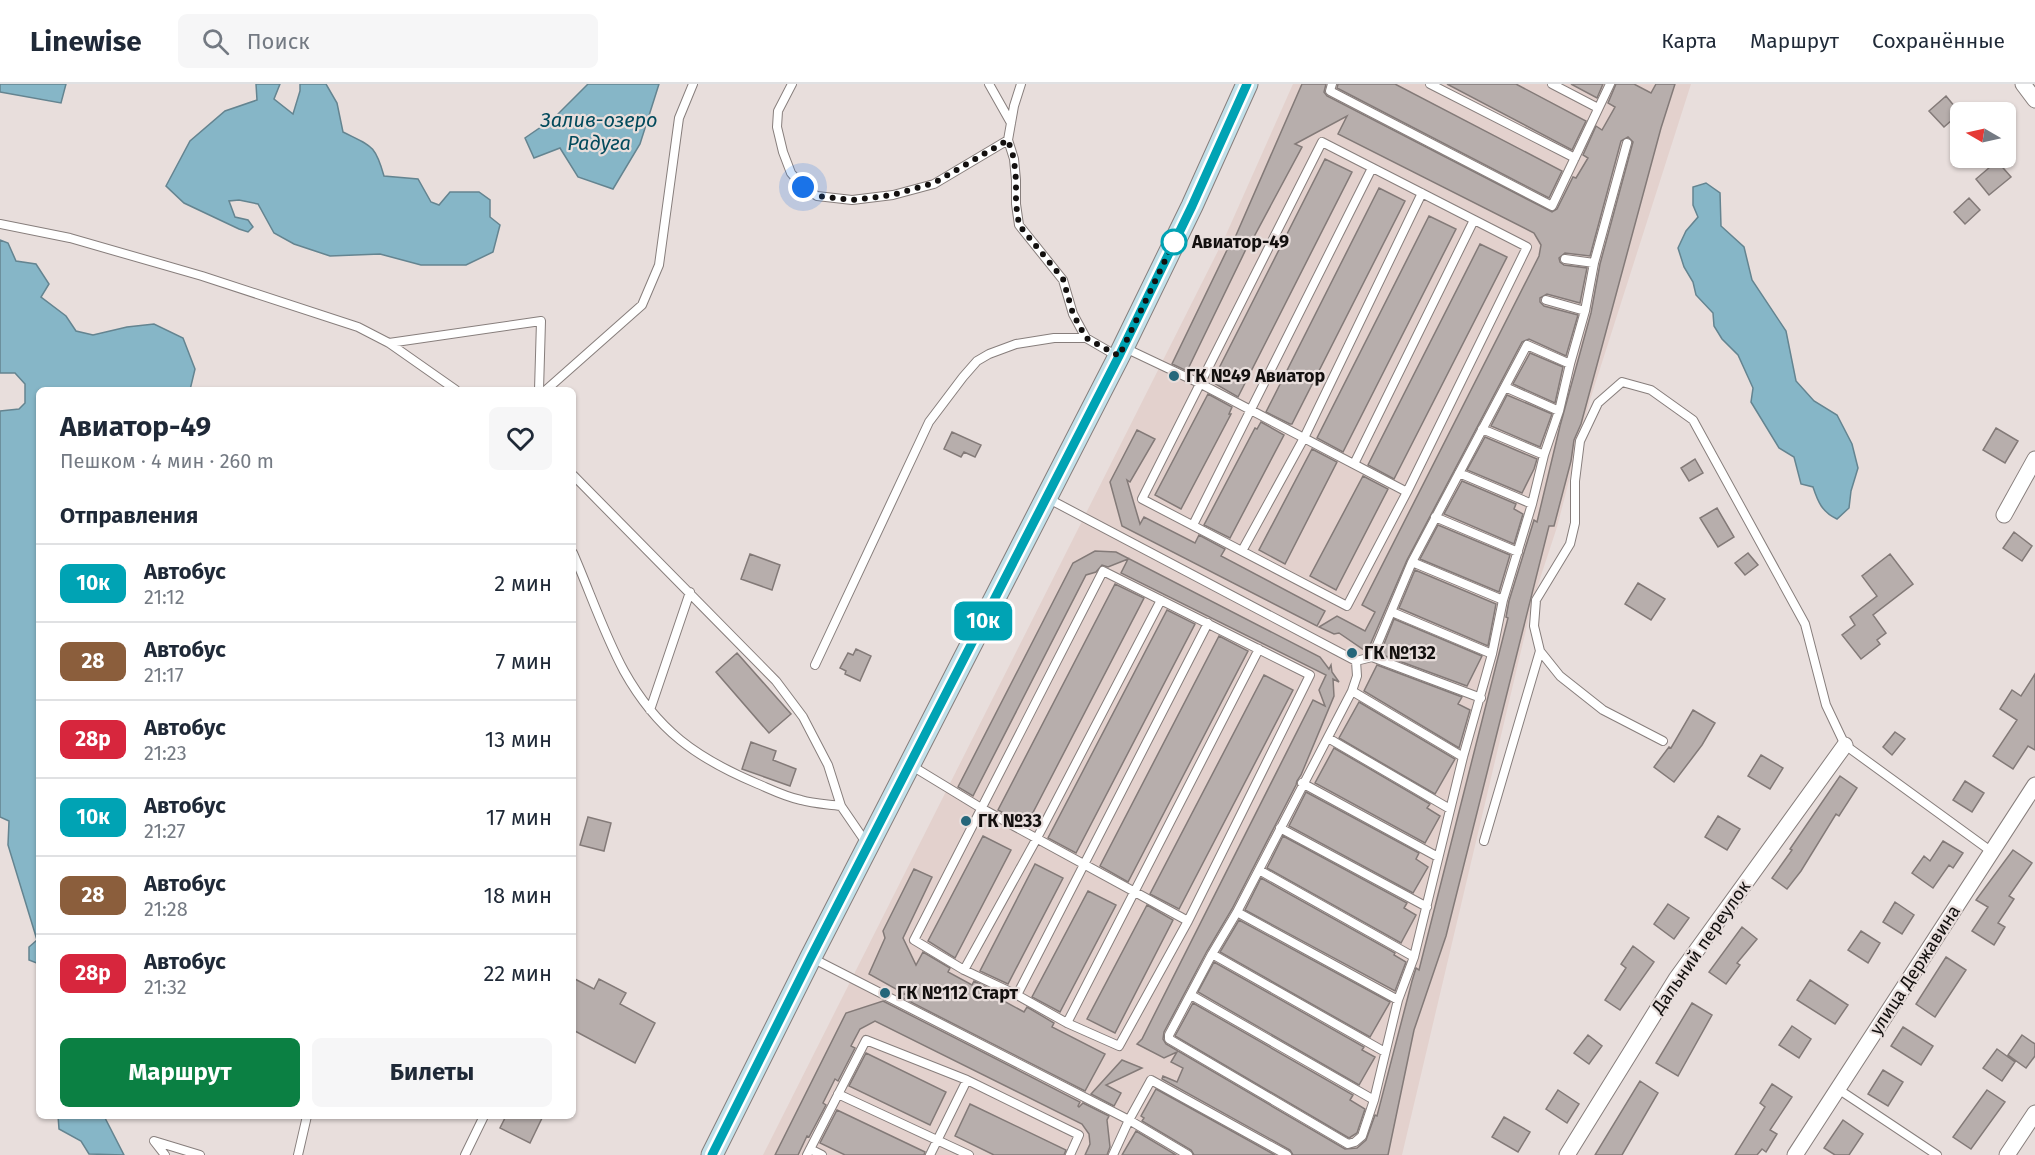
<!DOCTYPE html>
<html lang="ru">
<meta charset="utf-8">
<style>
:root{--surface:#fff;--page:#f6f6f7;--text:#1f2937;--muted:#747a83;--line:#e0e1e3;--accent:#0b8043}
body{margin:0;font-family:"Fira Sans",sans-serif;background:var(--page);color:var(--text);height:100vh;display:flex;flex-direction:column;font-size:22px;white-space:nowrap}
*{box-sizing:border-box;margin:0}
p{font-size:20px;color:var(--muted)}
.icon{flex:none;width:33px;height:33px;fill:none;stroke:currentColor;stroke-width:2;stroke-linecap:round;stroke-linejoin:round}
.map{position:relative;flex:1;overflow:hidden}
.panel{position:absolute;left:36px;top:303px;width:540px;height:732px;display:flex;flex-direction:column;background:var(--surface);border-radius:9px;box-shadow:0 2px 4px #0004}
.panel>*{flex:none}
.badge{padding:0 12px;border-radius:9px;font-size:21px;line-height:39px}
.needle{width:39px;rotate:279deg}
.buttons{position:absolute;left:1950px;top:18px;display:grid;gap:12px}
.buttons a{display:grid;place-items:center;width:66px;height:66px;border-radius:9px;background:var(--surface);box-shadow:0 2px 4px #0004;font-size:30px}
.you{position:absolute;width:30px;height:30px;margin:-15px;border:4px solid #fff;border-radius:50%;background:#1a73e8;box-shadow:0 0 0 9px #1a73e833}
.map>.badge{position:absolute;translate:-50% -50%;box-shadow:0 0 0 3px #fff}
h2{padding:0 24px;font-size:22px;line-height:54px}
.round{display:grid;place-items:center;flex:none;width:63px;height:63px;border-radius:9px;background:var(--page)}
.summary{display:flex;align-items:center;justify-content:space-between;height:102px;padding:0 24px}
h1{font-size:28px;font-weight:700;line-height:45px}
.primary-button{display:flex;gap:12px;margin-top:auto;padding:12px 24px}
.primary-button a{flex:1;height:69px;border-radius:9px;background:var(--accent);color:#fff;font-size:24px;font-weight:700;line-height:69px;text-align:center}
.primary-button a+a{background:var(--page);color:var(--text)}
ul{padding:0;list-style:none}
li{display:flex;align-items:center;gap:18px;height:78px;padding:0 24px;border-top:2px solid var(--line)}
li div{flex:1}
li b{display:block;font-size:22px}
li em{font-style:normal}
li .badge{min-width:66px;font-weight:700;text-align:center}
header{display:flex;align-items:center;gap:36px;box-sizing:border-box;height:84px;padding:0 30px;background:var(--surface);border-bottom:2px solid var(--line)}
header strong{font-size:28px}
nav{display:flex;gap:33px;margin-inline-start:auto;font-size:21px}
.search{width:420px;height:54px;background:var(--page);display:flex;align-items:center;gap:15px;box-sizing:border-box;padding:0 21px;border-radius:9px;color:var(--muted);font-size:22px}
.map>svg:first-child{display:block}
.built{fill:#e3d1cd}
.water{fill:#86b6c7;stroke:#648490;stroke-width:1.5}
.building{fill:#b7aeac;stroke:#837a78;stroke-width:1.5}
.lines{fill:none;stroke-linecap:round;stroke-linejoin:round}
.service-casing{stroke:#877e7c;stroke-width:10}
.minor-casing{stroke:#877e7c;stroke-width:17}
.secondary-casing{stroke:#877e7c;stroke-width:23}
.service{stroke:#fff;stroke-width:8}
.minor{stroke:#fff;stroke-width:15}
.secondary{stroke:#c2e0e9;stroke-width:21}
.line-casing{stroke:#fff;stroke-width:14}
.line{stroke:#00a3b4;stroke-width:9}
.walk{stroke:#13100f;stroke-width:6;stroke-dasharray:0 10.8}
.stop-dot{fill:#fff;stroke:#00a3b4;stroke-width:3}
.poi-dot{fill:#25667a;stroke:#e8dedc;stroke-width:2}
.labels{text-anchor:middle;stroke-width:4.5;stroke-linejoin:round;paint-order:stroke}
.stop-label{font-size:18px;font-weight:bold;fill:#13100f;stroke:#e8dedc;text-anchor:start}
.poi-label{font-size:18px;font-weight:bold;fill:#13100f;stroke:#e8dedc;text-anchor:start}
.street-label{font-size:18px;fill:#13100f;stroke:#e8dedc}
.water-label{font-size:20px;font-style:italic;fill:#024a5c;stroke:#e8dedc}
</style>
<header>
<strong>Linewise</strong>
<div class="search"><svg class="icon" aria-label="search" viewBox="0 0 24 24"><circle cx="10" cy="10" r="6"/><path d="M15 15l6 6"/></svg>Поиск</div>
<nav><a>Карта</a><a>Маршрут</a><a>Сохранённые</a></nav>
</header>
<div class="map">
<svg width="2035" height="1071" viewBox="0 0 2035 1071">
<rect width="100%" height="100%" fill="#e8dedc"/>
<!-- built -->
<path class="built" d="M1293 0H1691L1590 316 1557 443 1533 516 1402 1071H763L1225 153Z"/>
<!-- water -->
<path class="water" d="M0 0H66L61 19 0 8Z
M256 0H280L274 15 293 30 300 7V0H326L337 19 343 48C371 62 375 60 384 92L418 95 431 118 439 121 450 108H479L490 116V133L500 141 493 168 466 181H421L380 170 330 172 294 160 274 149 258 120 239 116 229 117 235 133 248 136 253 143 248 148 239 145 184 119 166 102 190 57 225 27 257 16Z
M588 0H659L640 60 613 105 578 93 560 64 534 74 525 54 554 34Z
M1706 99 1720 109 1721 142 1744 163 1752 196 1786 247 1796 297 1814 317 1837 331 1852 360 1858 384 1851 407 1849 424 1837 435C1822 428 1818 418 1813 403L1801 400 1794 373 1779 364 1751 318 1753 304 1738 271 1722 255 1714 242 1713 229 1696 211 1693 198 1684 183 1678 164 1686 147 1698 133 1693 121V103Z
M0 156 8 159 16 177 36 180 49 200 41 213 66 232 76 247 93 251 127 243 154 240 183 254 195 285 190 306H39V880L29 876V863L37 856 8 761 9 737 0 733V327L19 325 25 319V300L15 289H0Z
M58 1032H104L124 1071 89 1070 81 1057 59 1045Z"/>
<!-- building -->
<path class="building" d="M1302 0H1326L1324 8 1327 12 1552 128 1557 125 1573 93 1576 94 1588 74 1583 71 1596 42 1602 46 1615 23 1608 19 1616 0H1634L1651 9 1656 0H1675L1661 44 1581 340 1574 356 1571 377 1554 442H1549L1446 852 1414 946 1388 1071H1293L1290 1066 1162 995 1163 992 1177 998 1183 984 1171 978 1177 968 1164 974 1137 960 1142 955 1313 616 1325 622 1319 606 1326 591 1121 489 1128 475 1108 483 1102 481 1096 488 1086 491 973 712 958 703 1073 479 1095 467 1116 468 1320 573 1329 585 1331 581 1332 588 1339 598 1333 595 1334 612 1301 691 1297 697 1296 701 1232 825 1207 867 1164 948 1163 955 1166 960 1345 1065 1357 1064 1366 1056 1375 1031 1377 1032 1412 897 1416 884 1419 886 1508 534 1506 533 1509 517 1534 436 1537 438 1560 342 1591 229 1600 180 1633 58 1628 53 1621 57 1590 172 1565 169 1559 174 1560 178 1564 181 1587 184 1580 219 1547 210 1540 214V218L1544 222 1578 231 1566 272 1529 255 1522 258 1407 476 1367 568 1339 549 1334 550 1319 543 1337 532 1365 547 1375 528 1362 521 1539 172 1541 161 1534 149 1338 50 1347 32 1295 60 1302 63 1249 162 1248 161 1187 287 1172 280 1228 164 1230 165Z
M1338 0H1395L1562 87 1549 114 1337 4Z
M1447 0H1516L1586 37 1572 66Z
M1571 0H1603L1597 14Z
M1946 12 1960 29 1944 43 1929 27Z
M1325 75 1352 88 1238 313 1212 298Z
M1997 77 2011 93 1989 111 1976 95Z
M1379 104 1405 117 1292 340H1290L1266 328Z
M1969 114 1980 126 1965 140 1954 128Z
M1429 132 1456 145 1343 368 1317 354Z
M1480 160 1507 173 1394 395 1368 381Z
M1530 269 1563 283 1555 319 1513 300Z
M1208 310 1232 323 1229 330H1231L1181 425 1155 411Z
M1507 311 1552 330 1540 363 1491 342Z
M1261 338 1284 351 1230 454 1204 441 1255 344 1257 345Z
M1996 344 2018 357 2005 379 1983 366Z
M1137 346 1155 355 1130 398 1127 396 1140 440 1144 433 1195 459 1199 451 1225 465 1221 472 1325 527 1317 542 1122 442 1110 398Z
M952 348 981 361 975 373 964 368 961 373 944 365Z
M1485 353 1537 375 1534 385 1522 409 1467 386Z
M1312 365 1337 378 1285 480 1259 466Z
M1695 375 1703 389 1689 397 1681 384Z
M1363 392 1388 405 1336 506 1310 492Z
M1462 397 1516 420 1514 425 1523 430 1514 460 1444 430Z
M1717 424 1734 453 1718 463 1700 434Z
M1438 441 1510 471 1499 508 1420 475Z
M2014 448 2032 462 2022 477 2003 464Z
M1748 469 1758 481 1745 491 1735 479Z
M750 470 780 481 772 506 741 495Z
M1890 470 1913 500 1873 531 1886 549 1877 556 1880 560 1861 575 1842 551 1855 541 1850 533 1877 512 1862 492Z
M1415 486 1496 520 1488 562 1399 524Z
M1638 499 1665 515 1651 536 1625 520Z
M1115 500 1144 514 1026 742 998 726Z
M1167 526 1195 540 1076 769 1048 754Z
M1394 535 1482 572 1467 602 1380 570Z
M1219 552 1248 567 1128 798 1100 782Z
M856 565 871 572 860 597 845 590 846 587 840 584 848 569 853 571Z
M737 569 791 630 769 649 716 588Z
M1377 581 1462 613 1458 620 1470 626 1459 664 1364 607Z
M2035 590V666L2028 662 2013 685 1993 672 2017 636 2000 625 2012 606 2021 612Z
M1264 591 1293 606 1179 825 1150 810Z
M1359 618 1455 675 1435 710 1339 654Z
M1693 626 1715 639 1702 661 1674 698 1654 683 1669 663 1671 664Z
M1895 648 1905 655 1892 671 1883 663Z
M751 658 776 667 773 676 796 685 790 702 742 685Z
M1334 664 1430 720 1427 724 1440 732 1425 759 1315 699Z
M1761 671 1783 684 1770 705 1748 692Z
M1840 692 1857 704 1839 732 1836 730 1801 787 1787 805 1772 794 1792 766 1790 765Z
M1965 697 1984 709 1972 728 1953 716Z
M1306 708 1419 769 1416 775 1428 783 1413 809 1289 742Z
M1718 732 1740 745 1727 766 1705 753Z
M588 733 611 739 604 767 580 761Z
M983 752 1011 766 955 874 928 857Z
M1283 752 1407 819 1404 824 1416 831 1401 859 1267 784Z
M1943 757 1963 769 1953 784 1949 781 1933 804 1912 789 1924 772 1930 777Z
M2013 766 2032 779 2009 812 2014 815 1998 839 2005 843 1994 861 1972 847 1988 823 1976 816Z
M1035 780 1063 794 1008 900 980 887Z
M914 785 932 793 903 854 916 881 923 868 950 884 948 888 972 901 974 897 1002 911 1000 915 1024 928 1027 923 1054 939 1052 943 1105 970 1085 1007 899 912 905 910 869 890 885 854 883 847Z
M1261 794 1395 869 1394 871 1406 878 1395 907 1245 826Z
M1088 807 1116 821 1060 928 1032 913Z
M1895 818 1914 831 1902 850 1883 838Z
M1668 820 1689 834 1674 855 1654 840Z
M1147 821 1173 836 1115 949 1087 935Z
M1239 836 1390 918 1370 953 1220 868Z
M1742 843 1757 855 1737 879 1740 881 1726 900 1709 888Z
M1861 847 1880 859 1868 879 1848 866Z
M1633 862 1654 878 1620 926 1605 916 1626 884 1621 880Z
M1946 873 1966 886 1935 933 1916 920Z
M1214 878 1364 963 1362 966 1375 973 1359 1001 1198 908Z
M573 894 594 905 599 895 626 909 620 920 655 939 635 979 573 946Z
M1810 896 1848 921 1835 940 1797 916Z
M883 917 1080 1018 1078 1022 1079 1023 1083 1019 1109 1032 1107 1036 1110 1063 1107 1071H1085L1090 1060 1089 1050 1082 1040 875 937 860 945 851 962 855 964 838 997 835 995 823 1019 826 1021 809 1053 807 1052 798 1071H775L846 929Z
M1193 919 1353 1011 1350 1016 1365 1025 1357 1049 1349 1054 1175 952Z
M1692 919 1712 931 1678 992 1656 979Z
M1792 942 1811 955 1799 974 1779 961Z
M1903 943 1933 962 1921 981 1891 962Z
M1588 951 1602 962 1589 980 1574 969Z
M2022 951 2035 960V972L2026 984 2008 971Z
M1997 965 2015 978 2002 997 1983 984Z
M866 969 946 1008 930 1041 849 1002Z
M1122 976 1142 984 1106 1001 1121 1009 1114 1022 1091 1010Z
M1883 986 1903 998 1888 1022 1868 1010Z
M1640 997 1658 1009 1622 1071H1595Z
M1772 1000 1792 1013 1770 1046 1777 1050 1766 1068 1762 1065 1757 1071H1735L1765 1023 1760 1019Z
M1156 1005 1275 1071H1194L1191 1066 1142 1037 1144 1034 1141 1032Z
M1558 1006 1579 1020 1567 1039 1546 1025Z
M1987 1006 2005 1018 1971 1065 1953 1053Z
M970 1020 1066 1066 1064 1071H994L955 1052Z
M837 1026 925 1068 924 1071H845L820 1059Z
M506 1032H543L530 1059 500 1044Z
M1504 1033 1530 1048 1518 1068 1492 1053Z
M1843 1036 1863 1050 1849 1071H1835L1824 1064Z
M1136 1047 1176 1071H1122Z"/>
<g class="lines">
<defs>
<path id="service" d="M792 0 778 27 777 43 783 68 791 89 803 103 817 112 852 116 893 111 934 100 1008 56
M989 0 1011 39
M1021 0 1014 22 1008 56 1014 75 1016 96V120L1019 141 1063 196 1073 230 1086 254 1117 272
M1332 0 1330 7 1552 122 1610 0
M1430 0 1575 74
M1552 0 1598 24
M1322 58 1527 163 1407 408 1347 522 1142 415Z
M0 140 70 154 202 192 358 243 389 259 456 306
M1565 175 1594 179
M1546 216 1585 227
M389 259 541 237 539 306
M1125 264 1201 300 1407 408
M1505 303 1559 327
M546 306 642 221 659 181 679 34 693 0
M1482 345 1544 371
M1354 380 1474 136
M1459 389 1532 420
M573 391 776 597 803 633 828 681 841 722 867 760
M1047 414 1356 577 1357 592 1352 607 1237 828 1212 870 1169 951V955L1348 1060 1355 1058 1362 1052 1374 1016 1398 916 1414 873 1463 673 1492 570 1503 516 1532 420 1544 371 1559 327 1570 280 1585 227 1594 179 1627 59
M1435 433 1518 468
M1193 441 1372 84
M1242 467 1304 354 1422 109
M573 469C590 508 604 550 624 587 657 646 696 674 758 700 772 706 786 713 801 716 814 720 828 720 841 722
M1412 478 1503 516
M1103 487 1310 591 1188 837 1119 962 1067 939 1017 911 964 886 914 856Z
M1392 528 1492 570
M1372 573 1481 614
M1356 577 1372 573 1412 478 1527 261 1570 280
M815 581 929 338 963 293 977 277 989 270 1016 260 1054 254H1086
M1352 607 1463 673
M650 626 690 508
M1328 654 1450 725
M1663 657 1603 626 1560 592 1540 567 1534 542 1536 516 1570 460 1575 439V397L1580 357 1598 319 1622 298 1651 306 1693 336 1805 540 1826 621 1845 661 1992 768
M912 682 981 724 1188 837
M1302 699 1438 773
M1280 744 1427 823
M1484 757 1540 567
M1259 786 1414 873
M1237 828 1398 916
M1212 870 1385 968
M812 874 1129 1036 1188 1071
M964 886 1037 754 1161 516
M1017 911 1208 539
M1191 911 1374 1016
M1067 939 1259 565
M1838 1005 1937 1071
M838 1010 969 1071
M810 1065 822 1071
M165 1071 154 1057 200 1071
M298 1071 307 1032
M465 1071 484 1032
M807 1071 866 956 967 996 1079 1051 1070 1071
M930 1071 967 996
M1113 1071 1129 1036 1151 996 1287 1071"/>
<path id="minor" d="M2023 0 2035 16
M2004 431 2035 375
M1567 1071 1676 895 1845 661
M1795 1071 2035 701
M2007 1071 2035 1029"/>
<path id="secondary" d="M712 1071 811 873 1119 272 1192 122 1247 0"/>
</defs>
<!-- service casing -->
<use href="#service" class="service-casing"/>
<!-- minor casing -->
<use href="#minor" class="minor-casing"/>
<!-- secondary casing -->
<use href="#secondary" class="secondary-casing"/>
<!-- service -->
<use href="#service" class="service"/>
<!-- minor -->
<use href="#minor" class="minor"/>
<!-- secondary -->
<use href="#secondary" class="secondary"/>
</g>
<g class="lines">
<defs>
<path id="line" d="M712 1071 811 873 1119 272 1192 122 1247 0"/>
</defs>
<!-- line casing -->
<use href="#line" class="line-casing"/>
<!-- line -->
<use href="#line" class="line"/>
<!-- walk -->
<path class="walk" d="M803 103 817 112 852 116 893 111 934 99 1008 56 1014 75 1016 96V120L1019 141 1063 195 1073 230 1086 254 1119 272 1174 158"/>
</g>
<!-- markers -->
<circle class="stop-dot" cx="1174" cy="158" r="12"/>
<g class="poi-dot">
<circle cx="1174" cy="292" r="6"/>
<circle cx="1352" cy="569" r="6"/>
<circle cx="966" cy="737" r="6"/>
<circle cx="885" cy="909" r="6"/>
</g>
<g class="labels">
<!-- stop labels -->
<g class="stop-label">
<text x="1192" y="164">Авиатор-49</text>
</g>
<!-- poi labels -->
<g class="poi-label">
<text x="1186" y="298">ГК №49 Авиатор</text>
<text x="1364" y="575">ГК №132</text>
<text x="978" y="743">ГК №33</text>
<text x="897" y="915">ГК №112 Старт</text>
</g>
<!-- street labels -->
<g class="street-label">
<text transform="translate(1701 863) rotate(-55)" y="6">Дальний переулок</text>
<text transform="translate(1915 886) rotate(-57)" y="6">улица Державина</text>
</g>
<!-- water labels -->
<g class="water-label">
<text x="599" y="43">Залив-озеро<tspan x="599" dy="23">Радуга</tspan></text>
</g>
</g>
</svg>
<div class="buttons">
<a><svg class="needle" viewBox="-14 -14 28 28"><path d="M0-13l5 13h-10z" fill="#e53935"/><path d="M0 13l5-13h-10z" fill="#747a83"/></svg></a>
</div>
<div class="you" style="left:803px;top:103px"></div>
<b class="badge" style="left:983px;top:537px;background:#00a3b4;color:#fff">10к</b>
<section class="panel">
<div class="summary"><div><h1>Авиатор-49</h1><p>Пешком · 4 мин · 260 m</p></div><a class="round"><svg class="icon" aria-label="heart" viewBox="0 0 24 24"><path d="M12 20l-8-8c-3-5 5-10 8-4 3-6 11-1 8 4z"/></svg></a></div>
<h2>Отправления</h2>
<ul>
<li><span class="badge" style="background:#00a3b4;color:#fff">10к</span><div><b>Автобус</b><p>21:12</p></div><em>2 мин</em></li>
<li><span class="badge" style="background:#8b5e3c;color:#fff">28</span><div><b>Автобус</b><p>21:17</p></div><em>7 мин</em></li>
<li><span class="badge" style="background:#d7263d;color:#fff">28р</span><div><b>Автобус</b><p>21:23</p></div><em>13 мин</em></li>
<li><span class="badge" style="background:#00a3b4;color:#fff">10к</span><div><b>Автобус</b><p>21:27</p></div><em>17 мин</em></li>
<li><span class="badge" style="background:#8b5e3c;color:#fff">28</span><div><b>Автобус</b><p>21:28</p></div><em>18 мин</em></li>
<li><span class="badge" style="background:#d7263d;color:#fff">28р</span><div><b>Автобус</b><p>21:32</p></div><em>22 мин</em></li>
</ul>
<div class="primary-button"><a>Маршрут</a><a>Билеты</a></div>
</section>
</div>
